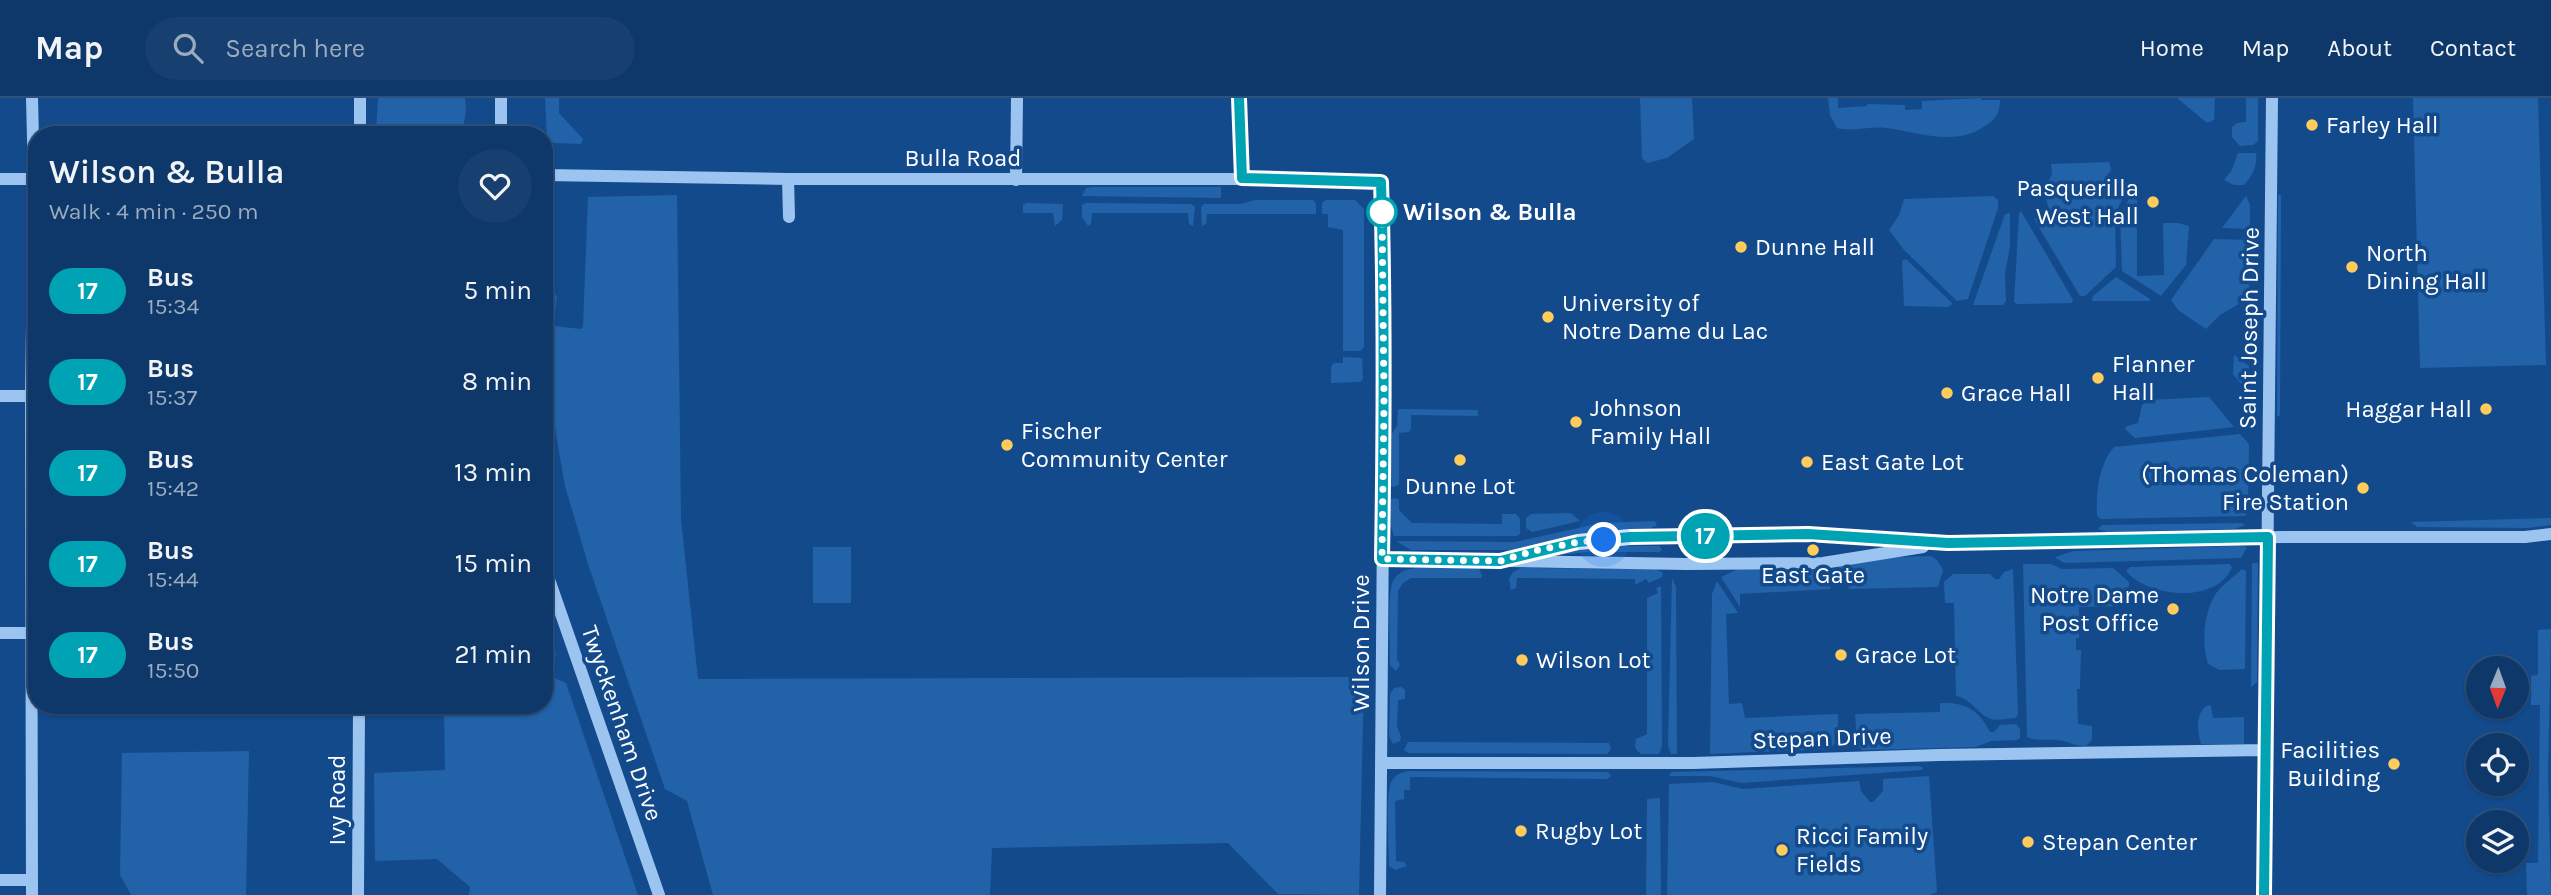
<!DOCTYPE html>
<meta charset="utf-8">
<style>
:root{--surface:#0e3869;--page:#173f6f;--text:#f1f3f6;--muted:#9bacc0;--line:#2e527d}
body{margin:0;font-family:Karla,sans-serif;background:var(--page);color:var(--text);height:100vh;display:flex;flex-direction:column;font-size:26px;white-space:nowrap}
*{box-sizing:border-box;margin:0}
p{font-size:23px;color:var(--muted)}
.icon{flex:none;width:38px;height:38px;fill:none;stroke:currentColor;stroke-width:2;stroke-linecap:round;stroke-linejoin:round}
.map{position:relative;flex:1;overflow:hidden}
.sheet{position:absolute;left:28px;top:28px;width:525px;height:588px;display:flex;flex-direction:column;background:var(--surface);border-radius:28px;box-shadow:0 2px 5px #0004,0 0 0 2px var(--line)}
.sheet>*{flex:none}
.badge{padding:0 14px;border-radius:23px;font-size:24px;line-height:46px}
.needle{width:46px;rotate:181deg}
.controls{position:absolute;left:2466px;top:558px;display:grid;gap:14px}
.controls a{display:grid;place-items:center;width:63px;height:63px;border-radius:50%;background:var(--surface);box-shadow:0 2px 5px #0004,0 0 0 2px var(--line);font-size:35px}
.you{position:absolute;width:35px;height:35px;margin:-18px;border:5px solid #fff;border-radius:50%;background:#1a73e8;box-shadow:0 0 0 10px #1a73e833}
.map>.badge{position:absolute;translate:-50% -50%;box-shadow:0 0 0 4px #fff}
.round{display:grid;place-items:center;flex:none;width:74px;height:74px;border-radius:37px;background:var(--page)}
.head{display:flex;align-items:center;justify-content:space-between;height:119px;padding:0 21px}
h1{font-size:33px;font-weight:600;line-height:52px}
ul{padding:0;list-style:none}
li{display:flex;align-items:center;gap:21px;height:91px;padding:0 21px}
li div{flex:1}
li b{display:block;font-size:26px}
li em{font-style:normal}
li .badge{min-width:77px;font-weight:700;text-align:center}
header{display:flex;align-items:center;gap:42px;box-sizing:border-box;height:98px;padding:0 35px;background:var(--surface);border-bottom:2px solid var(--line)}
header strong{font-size:33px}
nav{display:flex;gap:38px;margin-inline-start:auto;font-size:24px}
.search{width:490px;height:63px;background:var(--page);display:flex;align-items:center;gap:18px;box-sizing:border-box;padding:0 24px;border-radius:38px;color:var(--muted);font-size:26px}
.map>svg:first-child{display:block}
.green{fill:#2262a9}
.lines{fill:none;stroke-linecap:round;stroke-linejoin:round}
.minor{stroke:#9cc4f1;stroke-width:12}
.line-casing{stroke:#fff;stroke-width:16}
.line{stroke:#00a3b4;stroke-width:10}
.walk{stroke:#fff;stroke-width:7;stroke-dasharray:0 12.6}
.poi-dot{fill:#ffcc5b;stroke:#134a8c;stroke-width:2.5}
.stop-dot{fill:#fff;stroke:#00a3b4;stroke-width:3.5}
.labels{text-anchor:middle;stroke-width:7;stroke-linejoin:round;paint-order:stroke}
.poi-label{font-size:24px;fill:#fff;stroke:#134a8c;text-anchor:start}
.street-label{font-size:24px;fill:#fff;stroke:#134a8c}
.stop-label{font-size:24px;font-weight:bold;fill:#fff;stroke:#134a8c;text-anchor:start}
</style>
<header>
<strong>Map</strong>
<div class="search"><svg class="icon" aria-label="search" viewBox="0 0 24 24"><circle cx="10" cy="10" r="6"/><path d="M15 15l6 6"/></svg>Search here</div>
<nav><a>Home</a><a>Map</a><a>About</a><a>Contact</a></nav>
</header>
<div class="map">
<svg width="2551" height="797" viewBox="0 0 2551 797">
<rect width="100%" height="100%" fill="#134a8c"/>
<!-- green -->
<path class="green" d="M378 0H465L466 13 462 37H379L376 32Z
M545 0H559V15L583 41 581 46 554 45 547 40Z
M1640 0H1692L1694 41 1667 60 1647 65 1642 60Z
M1828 0H1838V10L1867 8V6L1905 7V12L1922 11V3L1981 0V2H2000C2000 15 1996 21 1985 28 1955 49 1919 34 1886 30 1870 28 1852 34 1837 30L1830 17Z
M2177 0H2215L2214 22 2207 25Z
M2246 0H2258V43L2253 47 2240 48 2232 39V29L2237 25 2246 24Z
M2413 0H2538L2546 267 2420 270Z
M2238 55H2256C2258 67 2252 78 2244 87H2234L2224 82 2232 72Z
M2109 64 2111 72 2105 80 2109 86 2118 84 2126 93 2115 116 2116 169 2085 198H2080L2034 121 2049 111 2044 95 2045 88 2052 77 2051 66Z
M1092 89H1221V100L1082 98 1086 90Z
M2137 96V178L2164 177 2163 125H2178L2189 128 2186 167 2161 198 2122 173 2120 118 2131 97Z
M677 97 681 421 698 581 1364 579 1359 797 1278 796 1228 745 992 750 990 797H713L687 703 665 691 588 466 565 388 547 284 546 202 549 197 553 195 557 198 554 228 581 231 583 228 588 99Z
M2278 97H2281L2280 317 2277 319Z
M1993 98 1998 102V110L1968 201 1957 203 1904 152 1889 132 1899 117 1904 101Z
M2246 98 2250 107V131L2222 130Z
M1255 102H1313L1316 106V116H1207L1206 126 1202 128 1201 109 1204 106H1240Z
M1326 102H1355L1364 111V249L1360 253H1343V132L1328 129V116H1322V105Z
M1026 105 1063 106 1062 122 1055 128 1053 115H1023V107Z
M1086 105 1191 106 1195 109 1193 128 1189 126 1188 115H1092L1091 126 1088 128 1082 119V107Z
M2021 113 2073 202 2072 205 2017 206 2014 204 2019 115Z
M2010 115V148L2005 176 2006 203 2003 207H1973L2005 116Z
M2214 141 2250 142 2249 200 2220 217 2206 231 2178 212 2171 202Z
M1906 161 1952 205 1951 207 1948 209 1904 208 1902 163Z
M2116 179 2150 201V203H2092L2093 198Z
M2234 257 2249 268V311L2238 300 2246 292 2233 276Z
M1343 259 1362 260 1363 281 1360 284 1331 285V269L1334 265H1343Z
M2209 299 2234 329 2135 340 2125 331 2127 328 2138 325 2142 307 2148 302Z
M1398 311 1478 312V318L1411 317V331L1409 334 1399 335V387L1393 389 1391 388 1392 335 1397 328Z
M2240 336 2249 346 2248 413 2245 418 2101 421 2097 418C2096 395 2098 368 2114 349Z
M1396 400 1399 402V412L1412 425 1502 426V416H1516L1520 421V436L1517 438H1394L1391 429V401Z
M1571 415 1580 423 1532 434 1526 430V420L1531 416Z
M2551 420V427L2528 430 2417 429 2411 424Z
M1655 423 1657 428 1652 429 1647 435 1515 452H1411L1396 443 1515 444 1601 425Z
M2242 425 2245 427 2235 431 2107 434 2098 431 2102 427Z
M1587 448H1660L1662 452 1659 454H1587L1529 461V458Z
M2238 448 2247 449 2241 460 2067 465 2062 464 2055 459 2074 453Z
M813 449H851V505H813Z
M1931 458 1937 462 1943 472 1938 489 1849 491 1844 477 1835 467 1874 460Z
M2252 465H2258L2257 581V584L2251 589Z
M2023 466H2051L2062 471 2113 470 2129 484C2129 494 2125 500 2125 508L2079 509V540H2076V552H2081L2080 591H2077L2078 626 2092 628V642L2086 648C2074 648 2068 643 2057 642 2047 640 2037 644 2027 639Z
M2229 466 2232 469C2218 506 2148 500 2126 473L2130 469Z
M1808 469 1825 478 1831 491 1740 496V509L1721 479 1738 471Z
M1416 470H1479L1482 478 1481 480H1411L1403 485 1398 493 1397 561 1400 567 1396 573 1390 567C1390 550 1387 495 1393 483 1398 474 1406 471 1416 470Z
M1521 470 1656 471 1663 475 1662 479 1649 485 1646 481 1635 487V481L1517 480 1516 490 1511 492 1509 481 1513 474Z
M2013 471 2018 616 2016 620C2008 620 1998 623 1991 621 1977 616 1972 601 1956 598L1954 505H1945L1944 484 1953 476H1990L1995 481H1999L2004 474Z
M2242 471 2246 473 2245 571 2219 572 2208 566C2201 544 2204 512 2217 494 2222 487 2235 478 2242 471Z
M1672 480 1676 489 1677 656H1671L1668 647Z
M1717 483 1738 515 1726 516 1729 606 1742 605 1745 620 1838 616V642L1830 651 1710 656 1712 496Z
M1661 488 1662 648 1659 656H1641C1635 652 1634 648 1636 641L1647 636V500L1658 495 1656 490Z
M544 521 556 555 555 561 550 564 555 580 566 585 638 797H469L470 789 437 761 375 763 374 675 445 672 444 611H373V607H544Z
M2551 531 2548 676 2551 797H2527L2526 765H2538L2540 607H2531V578L2538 577V532Z
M1401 589 1405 592V601L1398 602 1397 628 1401 639 1400 643 1393 646 1389 638 1390 596 1394 590Z
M1940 605C1964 604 1979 611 1990 634H1994L2000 627 2016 626 2020 631V640L2017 642 1992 643 1975 649 1862 652 1857 647 1855 616 1940 614Z
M2208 607 2211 608 2213 620 2244 619V646H2201C2197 634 2195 614 2208 607Z
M1408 644 1609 645 1611 651 1607 656 1408 655 1404 652Z
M249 653 246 797H131L120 777 122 655Z
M1919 668 1923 670 1922 672 1741 685 1710 678H1669L1671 674Z
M1409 673 1608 674 1611 678 1607 681 1410 679V692H1404V701L1395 703 1396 763 1404 764 1407 768 1395 772 1389 768C1389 749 1385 700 1391 684 1395 677 1401 674 1409 673Z
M1929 678 1937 794 1930 797H1667L1669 686 1713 684 1743 691 1859 683 1861 693 1870 704H1873L1883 693V681Z
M1660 700 1661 797H1646L1647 701Z"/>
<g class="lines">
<!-- minor -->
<path class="minor" d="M32 0 34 81 31 298 32 797
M360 0V37
M501 0V37
M1239 0 1242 81
M544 77 788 81H1242L1381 84 1384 139V301L1380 797
M0 81H37
M788 81 789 119
M1016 82 1017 0
M0 298H37
M1382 461 1687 466 1823 465 1923 449
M1500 463 1534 453 1579 444 1630 439 1808 436 1949 445 2283 439H2525L2551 436
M544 467 659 797
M0 535H37
M1381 665H1693L1939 657 2265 652
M0 782H32
M358 797 359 607
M2264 797 2272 0"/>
</g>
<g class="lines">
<defs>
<path id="line" d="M1239 0 1242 80 1381 84C1385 210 1384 335 1382 461L1500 463 1578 444 1630 439 1808 436 1948 445 2268 439 2264 797"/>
</defs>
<!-- line casing -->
<use href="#line" class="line-casing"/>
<!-- line -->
<use href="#line" class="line"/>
<!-- walk -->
<path class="walk" d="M1382 114 1384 301 1382 461 1500 463 1534 453 1578 444 1604 442"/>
</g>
<!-- markers -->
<g class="poi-dot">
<circle cx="2312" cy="27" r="7"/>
<circle cx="2153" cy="104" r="7"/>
<circle cx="1741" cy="149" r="7"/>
<circle cx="2352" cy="169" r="7"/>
<circle cx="1548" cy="219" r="7"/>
<circle cx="2098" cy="280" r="7"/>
<circle cx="1947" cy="295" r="7"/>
<circle cx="2486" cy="311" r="7"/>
<circle cx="1576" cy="324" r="7"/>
<circle cx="1007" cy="347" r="7"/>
<circle cx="1460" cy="362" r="7"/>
<circle cx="1807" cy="364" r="7"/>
<circle cx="2363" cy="390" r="7"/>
<circle cx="1813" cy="452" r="7"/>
<circle cx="2173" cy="511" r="7"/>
<circle cx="1841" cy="557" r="7"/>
<circle cx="1522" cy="562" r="7"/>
<circle cx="2394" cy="666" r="7"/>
<circle cx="1521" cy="733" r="7"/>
<circle cx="2028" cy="744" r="7"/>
<circle cx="1782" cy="752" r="7"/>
</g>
<circle class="stop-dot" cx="1382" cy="114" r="14"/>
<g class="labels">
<!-- poi labels -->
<g class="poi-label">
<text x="2326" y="35">Farley Hall</text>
<text x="2139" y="98" text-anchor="end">Pasquerilla<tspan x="2139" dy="28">West Hall</tspan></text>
<text x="1755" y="157">Dunne Hall</text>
<text x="2366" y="163">North<tspan x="2366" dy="28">Dining Hall</tspan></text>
<text x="1562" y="213">University of<tspan x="1562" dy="28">Notre Dame du Lac</tspan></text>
<text x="2112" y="274">Flanner<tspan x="2112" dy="28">Hall</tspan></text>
<text x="1961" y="303">Grace Hall</text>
<text x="1590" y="318">Johnson<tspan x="1590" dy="28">Family Hall</tspan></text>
<text x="2472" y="319" text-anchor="end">Haggar Hall</text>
<text x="1021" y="341">Fischer<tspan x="1021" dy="28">Community Center</tspan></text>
<text x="1821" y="372">East Gate Lot</text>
<text x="2349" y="384" text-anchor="end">(Thomas Coleman)<tspan x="2349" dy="28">Fire Station</tspan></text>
<text x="1460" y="396" text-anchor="middle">Dunne Lot</text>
<text x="1813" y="485" text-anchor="middle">East Gate</text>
<text x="2159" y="505" text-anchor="end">Notre Dame<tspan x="2159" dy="28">Post Office</tspan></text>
<text x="1855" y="565">Grace Lot</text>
<text x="1536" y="570">Wilson Lot</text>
<text x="2380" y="660" text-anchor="end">Facilities<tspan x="2380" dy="28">Building</tspan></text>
<text x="1535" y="741">Rugby Lot</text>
<text x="1796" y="746">Ricci Family<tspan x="1796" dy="28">Fields</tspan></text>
<text x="2042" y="752">Stepan Center</text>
</g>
<!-- street labels -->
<g class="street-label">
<text x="963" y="68">Bulla Road</text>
<text transform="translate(2249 230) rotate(-89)" y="8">Saint Joseph Drive</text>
<text transform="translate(1361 545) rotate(-90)" y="8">Wilson Drive</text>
<text transform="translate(622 625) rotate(71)" y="8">Twyckenham Drive</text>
<text transform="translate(1822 640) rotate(-2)" y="8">Stepan Drive</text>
<text transform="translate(337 702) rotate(-90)" y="8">Ivy Road</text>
</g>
<!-- stop labels -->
<g class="stop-label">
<text x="1403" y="122">Wilson &amp; Bulla</text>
</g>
</g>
</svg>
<div class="controls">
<a><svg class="needle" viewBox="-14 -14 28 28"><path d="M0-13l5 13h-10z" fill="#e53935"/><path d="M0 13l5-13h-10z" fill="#9bacc0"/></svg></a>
<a><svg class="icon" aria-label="locate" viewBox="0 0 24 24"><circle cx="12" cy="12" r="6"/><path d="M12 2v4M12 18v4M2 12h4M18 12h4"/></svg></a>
<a><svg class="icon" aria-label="layers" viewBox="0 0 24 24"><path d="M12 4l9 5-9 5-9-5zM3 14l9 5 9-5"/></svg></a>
</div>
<div class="you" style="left:1604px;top:442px"></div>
<b class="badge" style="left:1705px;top:438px;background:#00a3b4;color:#fff">17</b>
<section class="sheet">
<div class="head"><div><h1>Wilson &amp; Bulla</h1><p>Walk · 4 min · 250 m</p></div><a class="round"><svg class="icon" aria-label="heart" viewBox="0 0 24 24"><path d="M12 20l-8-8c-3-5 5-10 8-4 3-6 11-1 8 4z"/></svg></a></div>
<ul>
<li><span class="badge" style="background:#00a3b4;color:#fff">17</span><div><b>Bus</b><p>15:34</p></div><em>5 min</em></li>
<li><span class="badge" style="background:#00a3b4;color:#fff">17</span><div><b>Bus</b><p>15:37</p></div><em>8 min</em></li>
<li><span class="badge" style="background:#00a3b4;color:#fff">17</span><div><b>Bus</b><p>15:42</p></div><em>13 min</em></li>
<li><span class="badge" style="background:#00a3b4;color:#fff">17</span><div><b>Bus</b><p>15:44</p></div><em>15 min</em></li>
<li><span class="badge" style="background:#00a3b4;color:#fff">17</span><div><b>Bus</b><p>15:50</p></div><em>21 min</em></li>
</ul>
</section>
</div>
